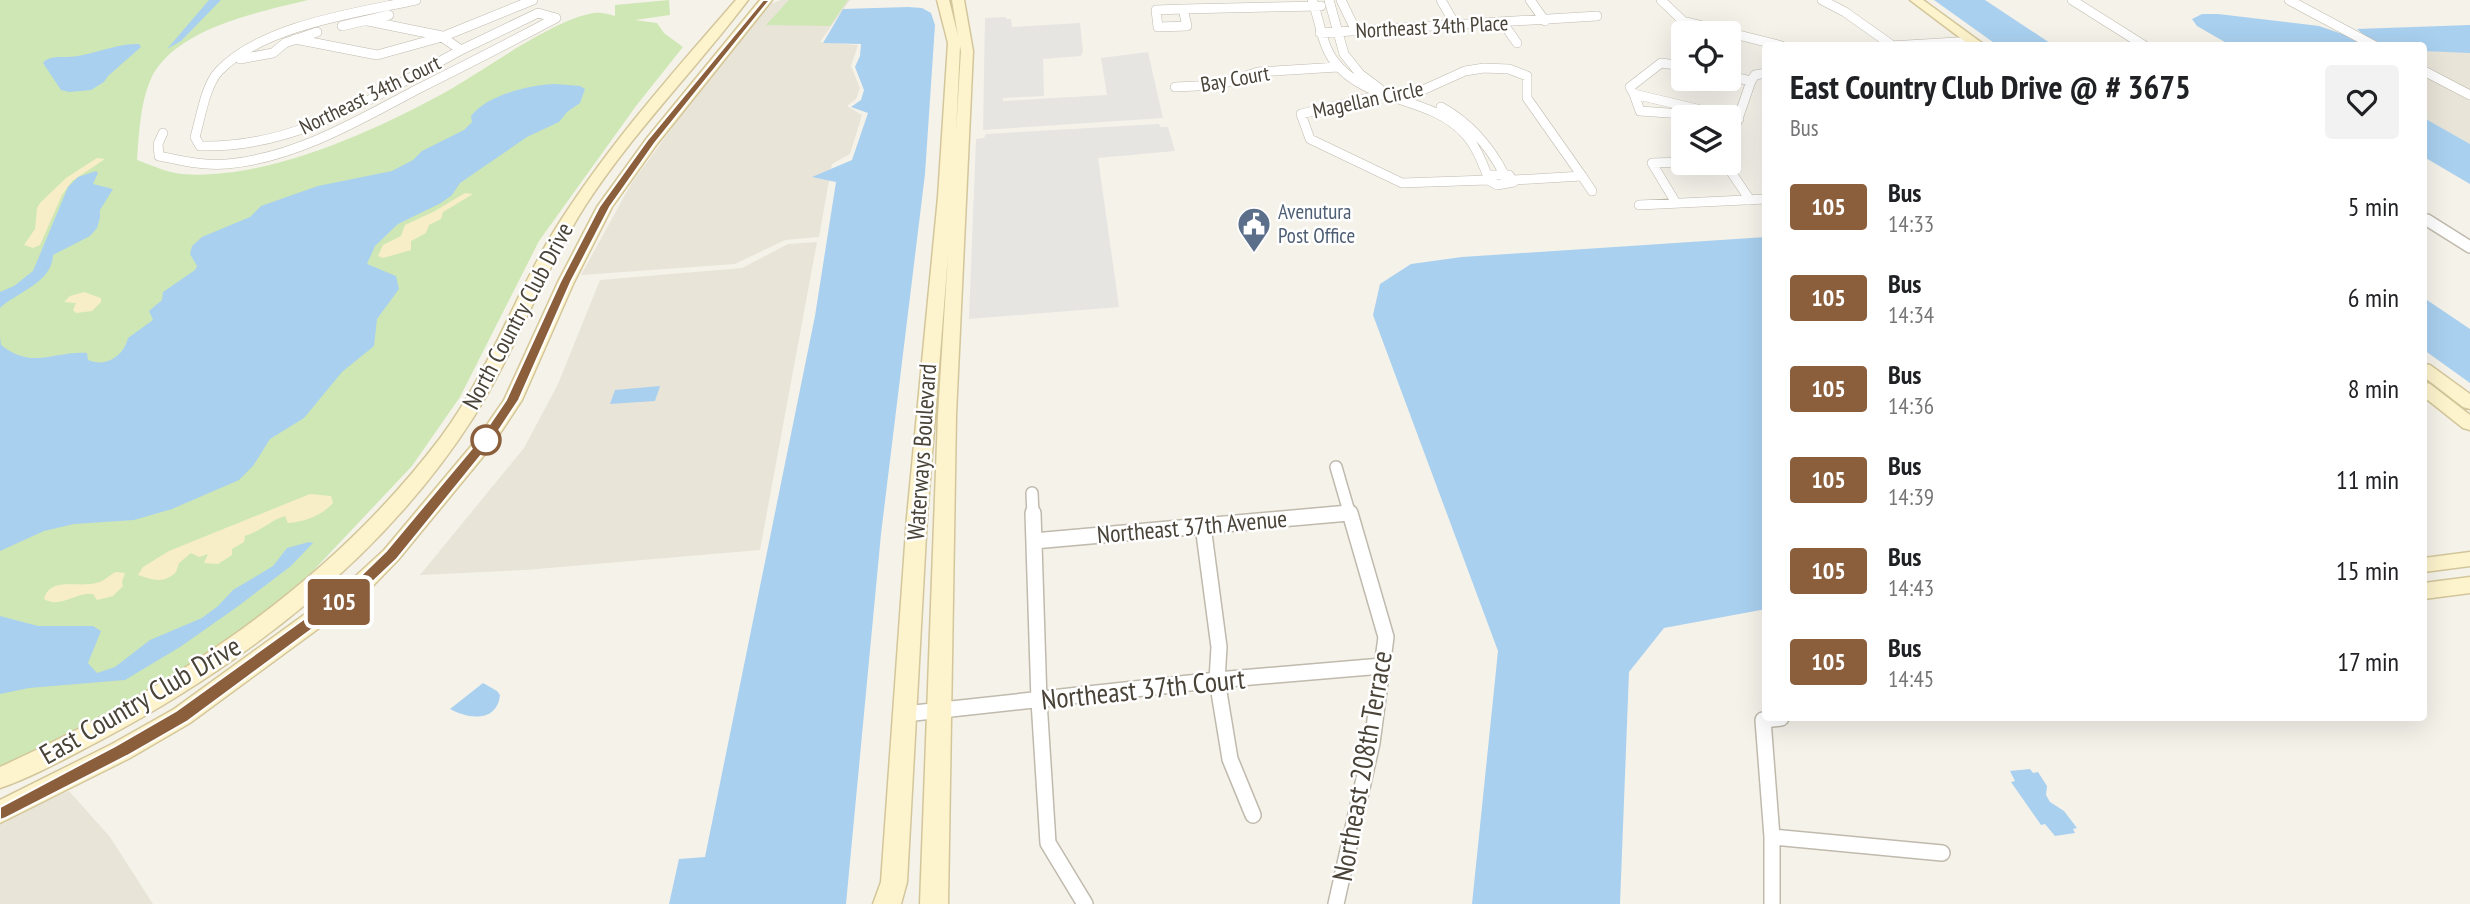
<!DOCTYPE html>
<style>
:root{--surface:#fff;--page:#f2f2f2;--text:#202124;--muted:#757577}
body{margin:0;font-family:"PT Sans Narrow",sans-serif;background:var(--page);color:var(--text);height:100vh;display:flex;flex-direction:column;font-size:26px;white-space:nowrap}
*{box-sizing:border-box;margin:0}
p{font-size:23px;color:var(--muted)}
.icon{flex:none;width:38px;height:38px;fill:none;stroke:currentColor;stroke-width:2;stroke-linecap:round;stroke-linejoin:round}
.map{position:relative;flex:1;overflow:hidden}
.side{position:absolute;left:1762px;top:42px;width:665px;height:679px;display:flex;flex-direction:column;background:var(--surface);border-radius:7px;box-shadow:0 7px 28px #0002}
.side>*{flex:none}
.badge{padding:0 14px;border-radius:5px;font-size:24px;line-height:46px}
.buttons{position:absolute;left:1671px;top:21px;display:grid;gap:14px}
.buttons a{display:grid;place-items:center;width:70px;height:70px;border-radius:7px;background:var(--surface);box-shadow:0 7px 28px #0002;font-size:35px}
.map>.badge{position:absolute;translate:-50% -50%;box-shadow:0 0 0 4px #fff}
.round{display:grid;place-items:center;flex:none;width:74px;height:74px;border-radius:7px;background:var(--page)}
.summary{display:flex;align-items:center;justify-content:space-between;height:119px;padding:0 28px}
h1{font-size:33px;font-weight:800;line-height:52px}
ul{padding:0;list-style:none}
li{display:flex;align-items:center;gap:21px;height:91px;padding:0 28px}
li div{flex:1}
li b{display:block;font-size:26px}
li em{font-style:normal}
li .badge{min-width:77px;font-weight:700;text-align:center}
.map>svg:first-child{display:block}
.residential{fill:#e8e4d8}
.green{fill:#cfe7b5}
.sand{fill:#f7eec8}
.parking{fill:#e6e5e1}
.water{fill:#a9d0ef}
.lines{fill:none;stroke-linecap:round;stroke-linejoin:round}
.street-far2-casing{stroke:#c0baad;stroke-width:10}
.street-far1-casing{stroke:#c0baad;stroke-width:14}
.street-casing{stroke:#c0baad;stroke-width:18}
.secondary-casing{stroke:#d3c69b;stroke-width:3}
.street-far2{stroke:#fff;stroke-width:9}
.street-far1{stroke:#fff;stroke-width:11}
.street{stroke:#fff;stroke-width:15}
.secondary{fill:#fdf3cc;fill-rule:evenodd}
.line{fill:#8b5e3c;stroke:#fff;stroke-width:2}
.stop-dot{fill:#fff;stroke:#8b5e3c;stroke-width:3.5}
.labels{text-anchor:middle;stroke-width:5;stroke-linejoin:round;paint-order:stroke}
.far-street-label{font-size:21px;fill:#494338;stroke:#fff}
.far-service-label{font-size:21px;fill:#4e5e75;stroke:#fff;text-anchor:start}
.street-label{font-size:24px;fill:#494338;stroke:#fff}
.near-street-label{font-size:28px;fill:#494338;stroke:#fff}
</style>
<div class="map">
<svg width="2470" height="904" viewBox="0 0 2470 904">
<rect width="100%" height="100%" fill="#f5f2ea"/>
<!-- residential -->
<path class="residential" d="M781 0H850L820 42 858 45 851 66 860 88 856 99 847 106 862 115 850 154 832 164 819 237 785 240 735 264 581 275 631 184 702 87 768 5Z
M2449 50 2470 53V144L2424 118V51Z
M817 242 760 550 525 570 420 575 524 448 558 384 600 280 742 268 788 244Z
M69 791 110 837 153 904H0V821Z"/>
<!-- green -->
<path class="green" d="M0 0H308C259 12 172 29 150 81 140 105 139 134 137 160 151 165 168 173 182 174 264 181 373 132 444 93 482 72 553 19 594 13 600 12 608 14 615 16V5L669 0 670 15 635 20 657 23 664 33 683 47 636 106 539 241 460 397 412 466 295 590 231 641 120 711 0 769Z
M789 0H848L830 26 766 25Z"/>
<!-- sand -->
<path class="sand" d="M97 158 105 159 72 181 62 195 40 245 33 248 24 245 35 229 37 208 40 203 66 178Z
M465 193 473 194 443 212 441 219 429 225 426 233 411 241V250L383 258 378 256 383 245 401 236 405 225 435 211Z
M84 292 101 298V302L92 311 76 313 73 310 76 303 64 302 70 296Z
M310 494 331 496 333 503C322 515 305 522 288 523L285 516C271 520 263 530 245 536L244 542 232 549V555L218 564 204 563 208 554 199 557 191 553 179 563 176 572C164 584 153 580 138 575L143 567 169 551Z
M116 572 125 573 122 582 123 586 113 596 97 600 93 594C75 592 61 609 44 599 50 576 78 588 96 583 104 582 109 575 116 572Z"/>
<!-- parking -->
<path class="parking" d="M1006 17V19H1011L1012 27 1080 23 1083 51 1081 56 1043 59 1044 96 1003 98V101L1107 95 1101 58 1148 52 1163 118 983 130 985 18Z
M1159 124 1160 127H1168L1175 151 1098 158 1119 307 969 319 976 139 984 138 986 134Z"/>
<!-- water -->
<path class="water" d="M209 0H221L181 41 167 49Z
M1934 0H1985L2053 45H1997Z
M908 7 922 8 931 13 935 25 925 174 881 534 846 904H669L679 859 705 857 815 316 836 182 812 177 852 160 868 113 851 107 861 100 864 90 855 67 860 56 861 44 823 43 843 9Z
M2202 14H2218L2319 26 2351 37 2365 36 2357 29 2470 25V53L2424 51V46L2387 45 2373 40 2359 42 2363 46 2230 45 2197 26 2192 19Z
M139 44 141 47 108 76 104 82 91 90 69 92 61 90 43 63C48 56 59 57 68 57 92 56 114 43 139 44Z
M555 84 580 86 585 89 580 103 567 112 559 122 527 137 460 183 452 195 441 203 398 224 375 246 367 264 396 276 399 289 377 319 374 346 342 372 304 418 270 439 253 466 239 480 172 509 134 520 74 524 44 531 0 551V336L1 345C32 370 54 351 87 353L88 360C107 368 124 355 128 338L153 320 149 311 162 300 163 292 195 270 197 266 190 254 192 246 202 237 250 217 261 206 318 186 392 171 413 160 422 151 464 130 472 122 471 116C487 95 529 85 555 84Z
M2424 118 2470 144V184L2424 157Z
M96 171 98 173 93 184 113 189 100 210V218L97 228 90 236 53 255C52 283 17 292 0 308V292L14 286 33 271 68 187 78 177Z
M1766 237V609L1664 628 1629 672 1620 904H1472L1498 651 1373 315 1380 284 1411 264 1462 257Z
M2424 298 2470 329V383L2424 350Z
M660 386 655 401 610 404 615 390Z
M309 542 313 543 291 566 237 607 180 647 125 680 29 688 0 694V616L38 626H93L101 631 88 663 97 673 115 667 150 640 202 618 218 606 233 590 273 566 287 548Z
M483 683 497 691 500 695C497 723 468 719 450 709Z
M2030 769 2033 773 2038 772 2047 786 2046 795 2050 802 2064 811 2077 828 2073 829 2075 833 2055 836 2045 824 2041 825 2011 782 2015 781 2010 771Z"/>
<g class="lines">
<defs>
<path id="street-far2" d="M416 0C356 13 263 25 219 71 205 86 201 117 195 137L200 146C297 149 379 94 461 50L442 37 533 0
M1312 0C1320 20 1321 43 1334 61 1366 104 1430 95 1465 134 1476 146 1482 162 1488 177
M1329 0 1344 54 1360 74 1380 89
M1341 0 1356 31
M1441 0 1456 26
M1530 0 1545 21
M1661 0 1683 21 1782 46
M1822 0 1845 12 1893 46
M2072 0 2145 46
M2289 0 2375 46
M1183 9 1321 6
M1183 9 1187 26 1158 27 1156 10Z
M368 21 442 36
M1503 23 1517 43
M342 26 389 15
M1320 33 1597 16
M295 39 377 55 442 37
M1890 46 1957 42 1979 46
M240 59 273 53 285 43 317 32
M1684 66 1661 63 1630 87 1634 94 1739 119
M2424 71 2470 95
M1729 76 1751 81
M1175 87 1219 85 1258 72 1338 67
M1634 94 1640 111 1697 115
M1441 107C1470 123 1489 145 1504 174
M163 133 158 144 159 156C182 161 204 166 227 164 294 158 356 122 414 91 462 67 509 43 556 18L538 13 461 50
M1729 145 1751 81 1755 75 1766 73
M1725 163 1750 200
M1490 175H1509L1514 182 1497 185 1488 180Z
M1582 176 1592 191
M1488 180 1402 183 1310 139 1301 114 1381 95 1414 94 1465 71 1484 68 1509 69 1527 76V98L1582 176 1514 180
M1676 203 1652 163 1684 162
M1639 205 1766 199
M2424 218 2430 221"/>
<path id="street-far1" d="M2427 220 2470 247
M1336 467 1350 515
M1032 493 1033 515
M1330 515 1350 513"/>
<path id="street" d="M1033 513 1039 701 1048 843 1085 904
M1203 526 1219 647 1217 680 1230 759 1253 815
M1034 541 1349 513
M905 714 1217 680 1382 666
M1772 837 1942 853
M1336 904 1372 743 1386 637 1350 513
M1772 904V837L1763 720 1781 718"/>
<path id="secondary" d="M736 0H748C695 70 633 132 585 206 542 274 516 350 473 418 384 557 245 664 101 740 68 757 35 776 0 788V767C169 690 328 587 441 437 487 375 512 302 551 236 604 150 670 76 736 0Z
M760 0H772L657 144 612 207 574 282 522 400 491 447 398 560 364 595 190 723 130 758 0 823V800L112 744 174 709 348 583 384 550 477 439 504 400 558 282 597 207 647 138Z
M937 0H949L958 36 952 0H964L973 51 956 415 948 904H920L938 415 948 255 927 517 907 882 901 904H873L881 882 907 517 938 197 948 43ZM960 46 961 51 956 132Z
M1910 0H1923L1986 46H1971Z
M2424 364 2430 365 2470 394V409L2463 407 2424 377Z
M2424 382 2430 384 2470 415V430L2463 428 2424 397Z
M2470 552V566L2424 572V558Z
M2470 577V593L2424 599V583Z"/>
</defs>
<!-- street-far2 casing -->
<use href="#street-far2" class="street-far2-casing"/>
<!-- street-far1 casing -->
<use href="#street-far1" class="street-far1-casing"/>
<!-- street casing -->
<use href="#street" class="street-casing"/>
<!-- secondary casing -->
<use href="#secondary" class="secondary-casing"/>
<!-- street-far2 -->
<use href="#street-far2" class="street-far2"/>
<!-- street-far1 -->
<use href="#street-far1" class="street-far1"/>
<!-- street -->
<use href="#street" class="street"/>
<!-- secondary -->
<use href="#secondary" class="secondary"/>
</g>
<!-- line -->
<path class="line" d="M763 0H770L655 143 610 207 571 282 519 400 488 447 397 559 361 593 188 721 127 756 6 818 0 820V807L115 746 176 711 351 585 386 551 479 440 506 400 560 282 599 207 648 139Z"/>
<!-- icons -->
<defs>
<symbol id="civic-pin" viewBox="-11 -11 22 30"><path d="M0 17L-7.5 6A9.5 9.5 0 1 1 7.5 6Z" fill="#5c6f8a" stroke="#fff"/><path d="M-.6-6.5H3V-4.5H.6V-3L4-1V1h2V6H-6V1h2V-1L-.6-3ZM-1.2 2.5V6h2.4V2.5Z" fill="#fff"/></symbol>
</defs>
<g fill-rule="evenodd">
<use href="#civic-pin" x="1235" y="205" width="38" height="52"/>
</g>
<!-- markers -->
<circle class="stop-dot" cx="486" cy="440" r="14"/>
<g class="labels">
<!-- far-street labels -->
<g class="far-street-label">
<text transform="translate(1432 27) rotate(-3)" y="7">Northeast 34th Place</text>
<text transform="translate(1235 79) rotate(-10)" y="7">Bay Court</text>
<text transform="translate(370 95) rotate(-26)" y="7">Northeast 34th Court</text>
<text transform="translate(1368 100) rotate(-12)" y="7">Magellan Circle</text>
</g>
<!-- far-service labels -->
<g class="far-service-label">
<text x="1278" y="219">Avenutura<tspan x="1278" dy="24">Post Office</tspan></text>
</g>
<!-- street labels -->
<g class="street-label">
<text transform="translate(518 316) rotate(-62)" y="8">North Country Club Drive</text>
<text transform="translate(922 452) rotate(-86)" y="8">Waterways Boulevard</text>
<text transform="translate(1192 527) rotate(-5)" y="8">Northeast 37th Avenue</text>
</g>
<!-- near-street labels -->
<g class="near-street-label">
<text transform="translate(1143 689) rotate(-6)" y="10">Northeast 37th Court</text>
<text transform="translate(140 700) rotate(-30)" y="10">East Country Club Drive</text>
<text transform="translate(1362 766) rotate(-80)" y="10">Northeast 208th Terrace</text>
</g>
</g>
</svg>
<div class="buttons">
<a><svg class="icon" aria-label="locate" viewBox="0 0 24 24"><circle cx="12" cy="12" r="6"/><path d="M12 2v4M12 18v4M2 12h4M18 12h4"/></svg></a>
<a><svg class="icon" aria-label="layers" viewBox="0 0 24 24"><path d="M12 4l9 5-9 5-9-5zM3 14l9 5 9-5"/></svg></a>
</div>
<b class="badge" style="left:339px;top:602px;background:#8b5e3c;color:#fff">105</b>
<section class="side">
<div class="summary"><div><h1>East Country Club Drive @ # 3675</h1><p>Bus</p></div><a class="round"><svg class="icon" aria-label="heart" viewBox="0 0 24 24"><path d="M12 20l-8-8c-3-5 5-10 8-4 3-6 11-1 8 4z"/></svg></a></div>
<ul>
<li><span class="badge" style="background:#8b5e3c;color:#fff">105</span><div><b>Bus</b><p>14:33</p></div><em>5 min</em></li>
<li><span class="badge" style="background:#8b5e3c;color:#fff">105</span><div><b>Bus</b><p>14:34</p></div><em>6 min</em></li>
<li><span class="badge" style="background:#8b5e3c;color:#fff">105</span><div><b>Bus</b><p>14:36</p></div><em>8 min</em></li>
<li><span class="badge" style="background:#8b5e3c;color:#fff">105</span><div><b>Bus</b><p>14:39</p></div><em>11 min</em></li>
<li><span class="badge" style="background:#8b5e3c;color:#fff">105</span><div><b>Bus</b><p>14:43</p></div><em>15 min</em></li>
<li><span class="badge" style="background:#8b5e3c;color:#fff">105</span><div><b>Bus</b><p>14:45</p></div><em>17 min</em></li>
</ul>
</section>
</div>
